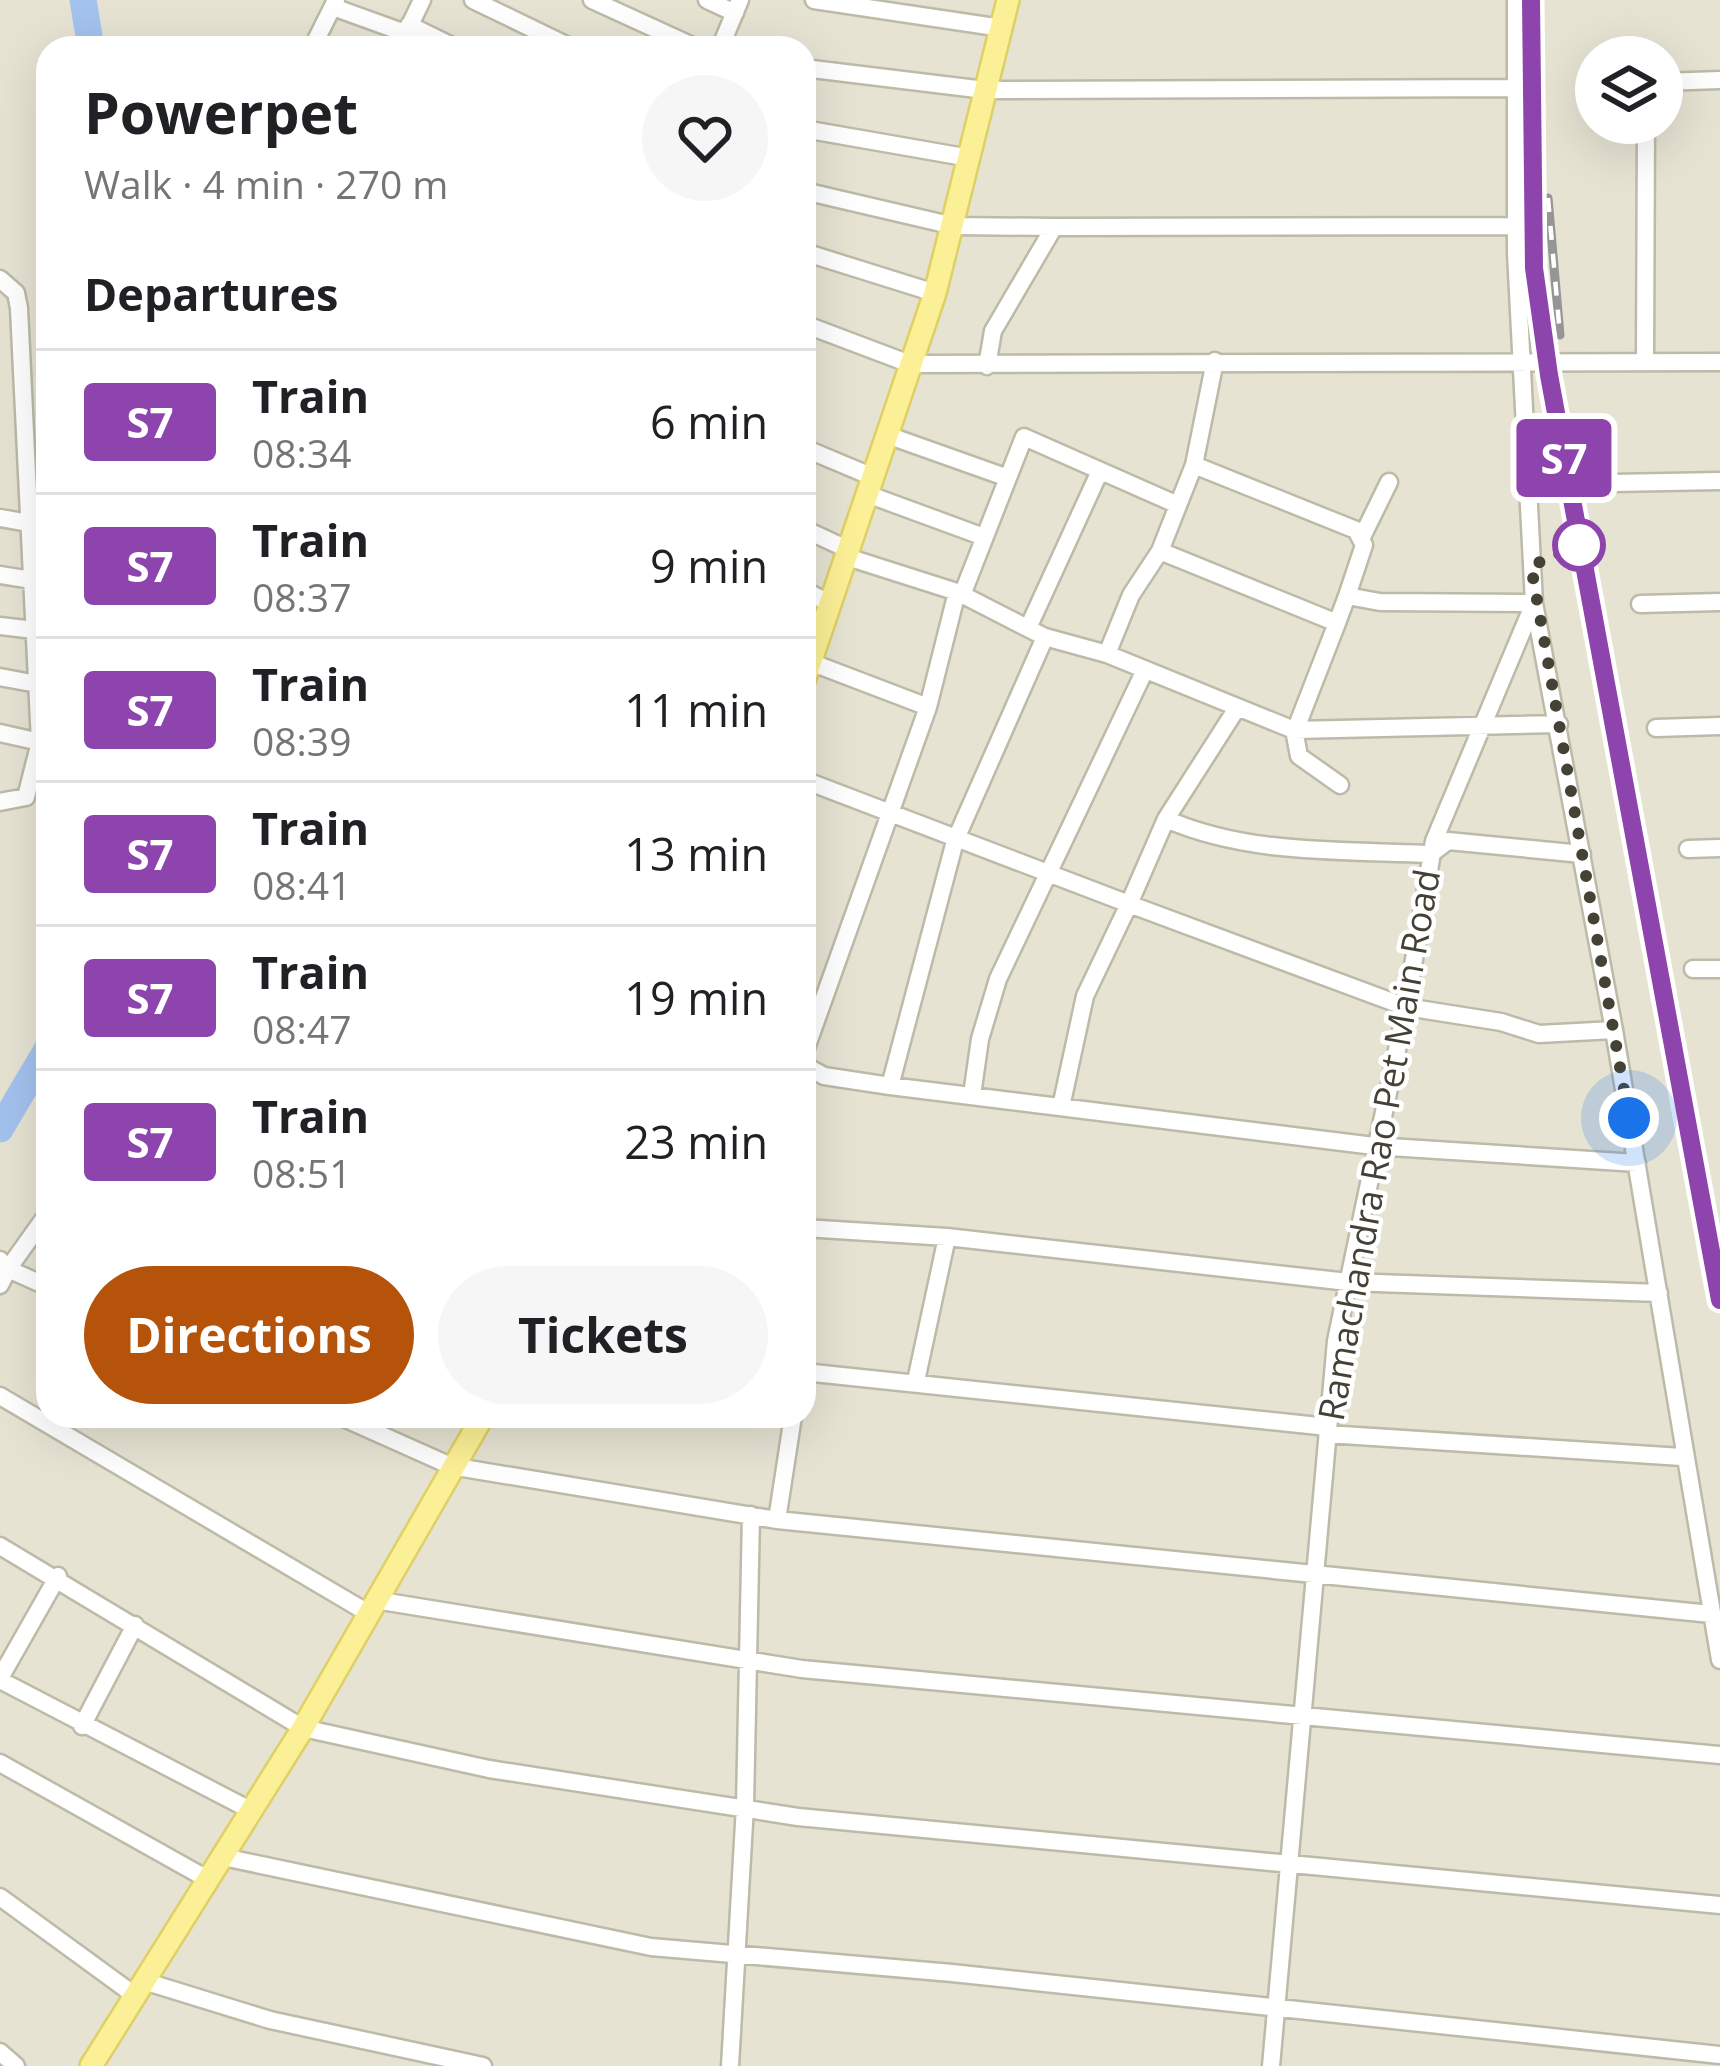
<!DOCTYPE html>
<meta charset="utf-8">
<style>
:root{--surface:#fff;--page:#f6f6f6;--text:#202124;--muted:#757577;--line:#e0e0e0;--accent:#b45309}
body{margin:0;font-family:"Open Sans",sans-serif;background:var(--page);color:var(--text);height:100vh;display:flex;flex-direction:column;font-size:45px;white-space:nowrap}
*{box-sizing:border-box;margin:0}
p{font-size:39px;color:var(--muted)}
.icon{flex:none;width:66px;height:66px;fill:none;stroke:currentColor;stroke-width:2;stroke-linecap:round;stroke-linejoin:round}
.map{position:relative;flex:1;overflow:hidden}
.panel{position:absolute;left:36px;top:36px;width:780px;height:1392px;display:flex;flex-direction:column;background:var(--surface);border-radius:36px;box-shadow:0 12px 48px #0002}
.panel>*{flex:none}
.badge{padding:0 24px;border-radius:9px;font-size:42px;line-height:78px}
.tools{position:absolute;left:1575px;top:36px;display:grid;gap:24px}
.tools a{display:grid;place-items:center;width:108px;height:108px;border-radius:50%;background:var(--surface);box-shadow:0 12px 48px #0002;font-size:60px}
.you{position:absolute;width:60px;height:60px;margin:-30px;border:9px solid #fff;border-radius:50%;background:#1a73e8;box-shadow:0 0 0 18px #1a73e833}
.map>.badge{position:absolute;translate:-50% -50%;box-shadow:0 0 0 6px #fff}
h2{padding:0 48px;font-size:45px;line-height:108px}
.round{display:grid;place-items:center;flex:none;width:126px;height:126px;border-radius:63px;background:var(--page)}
.head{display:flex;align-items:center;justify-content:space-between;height:204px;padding:0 48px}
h1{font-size:57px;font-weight:700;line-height:90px}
.action{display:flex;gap:24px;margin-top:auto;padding:24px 48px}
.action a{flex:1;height:138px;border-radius:72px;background:var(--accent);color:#fff;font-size:48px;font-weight:700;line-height:138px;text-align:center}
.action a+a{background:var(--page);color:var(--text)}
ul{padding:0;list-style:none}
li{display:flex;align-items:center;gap:36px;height:144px;padding:0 48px;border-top:3px solid var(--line)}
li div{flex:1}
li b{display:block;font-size:45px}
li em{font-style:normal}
li .badge{min-width:132px;font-weight:700;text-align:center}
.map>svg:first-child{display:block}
.residential{fill:#e6e3d3;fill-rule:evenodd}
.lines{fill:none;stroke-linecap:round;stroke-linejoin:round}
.river{stroke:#a3c2ee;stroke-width:27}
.minor-casing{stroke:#bdbaa8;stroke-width:21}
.major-casing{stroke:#dfd066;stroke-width:26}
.minor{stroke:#fff;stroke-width:16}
.major{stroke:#fbf095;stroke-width:21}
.rail-casing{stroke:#959595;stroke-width:9}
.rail{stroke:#fff;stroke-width:4.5;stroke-dasharray:14;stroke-linecap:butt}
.line-casing{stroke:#fff;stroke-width:27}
.line{stroke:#8e44ad;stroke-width:18}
.walk{stroke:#444135;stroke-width:12;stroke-dasharray:0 21.6}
.stop-dot{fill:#fff;stroke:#8e44ad;stroke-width:6}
.labels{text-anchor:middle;stroke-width:9;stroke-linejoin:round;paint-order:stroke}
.street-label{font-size:36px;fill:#444135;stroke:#fff}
</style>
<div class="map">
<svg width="1720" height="2066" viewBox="0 0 1720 2066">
<rect width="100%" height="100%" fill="#f2f0e5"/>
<!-- residential -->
<path class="residential" d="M0 0H1720V2066H0ZM48 48H804V1416H48ZM1596 57H1662V123H1596Z"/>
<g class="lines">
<!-- river -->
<path class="river" d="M83 0 91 48
M0 1129 48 1048"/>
<defs>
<path id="minor" d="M473 0 572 48
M592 0 697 48
M707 0 735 13
M814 0 1002 28
M1516 0V253L1534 603 1614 1030 1720 1660
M333 7 405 33
M409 25 456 48
M312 48 336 0
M399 48 422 0
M720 48 740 0
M804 68 985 90 1515 88 1533 76
M1662 82 1720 80
M804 129 970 158
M804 191 954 226 1054 227
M804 252 935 293
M0 279 16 293 19 308 40 742 0 733
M804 324 910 364 1720 362
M1645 361 1646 123
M987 366 993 331 1054 227 1516 226
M887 435 1008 478
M804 448 873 477
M1194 465 1215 361
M1612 483 1720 481
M867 494 984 537
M0 518 29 523
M804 529 847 549
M1362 537 1389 482
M1160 551 1194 465 1356 530 1364 545 1347 596
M844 556 957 592 1045 637 1107 654 1131 595 1160 551 1337 623 1347 596 1380 602 1534 603
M0 575 32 580
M804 590 829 603
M962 595 1024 437 1178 505
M1640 604 1720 602
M0 626 34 630
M1028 628 1100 471
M1107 654 1294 730 1559 724
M810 662 928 707 957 592
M0 677 37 684
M1656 728 1720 726
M1294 730 1299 756 1340 785
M1295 731 1337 623
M804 780 1129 904 1166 819C1248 855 1342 850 1431 854L1448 841 1582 854
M0 802 26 797 40 742
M1166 819 1237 708
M1688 849 1720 848
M1693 969H1720
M804 1054 928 707
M804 1065 824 1076 890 1086 1374 1146 1637 1163
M890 1086 955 841 1045 637
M972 1095 980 1039 998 979 1145 670
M1061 1107 1085 996 1129 904 1406 1007 1501 1022 1539 1034 1614 1030
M48 1213 8 1269 48 1287
M804 1228 947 1237 1348 1282 1659 1293
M0 1260 8 1269 0 1285
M804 1372 1328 1427
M916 1381 947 1237
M0 1396 368 1613
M339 1416 451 1466 777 1520 1711 1614
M1327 1434 1682 1457
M777 1520 793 1416
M0 1546 303 1728 489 1769 798 1817 1720 1905
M375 1600 802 1669 1720 1755
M0 1678 58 1576
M0 1680 252 1811
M82 1726 135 1625
M0 1763 209 1880
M223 1857 651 1947 952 1973 1720 2055
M0 1897 137 1997
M147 1982 270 2020 483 2066
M0 2052 16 2066
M730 2066 745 1806 751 1515
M1271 2066 1336 1341 1406 1007 1434 841 1534 603"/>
<path id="major" d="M804 681 935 293 1008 0
M91 2066 303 1728 483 1416"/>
</defs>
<!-- minor casing -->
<use href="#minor" class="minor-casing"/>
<!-- major casing -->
<use href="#major" class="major-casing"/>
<!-- minor -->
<use href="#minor" class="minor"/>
<!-- major -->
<use href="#major" class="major"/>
<defs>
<path id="rail" d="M1531 0 1534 268 1549 375 1720 1300
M1548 198 1560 335"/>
</defs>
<!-- rail casing -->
<use href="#rail" class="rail-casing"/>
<!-- rail -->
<use href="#rail" class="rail"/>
</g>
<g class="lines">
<defs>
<path id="line" d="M1531 0 1534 268 1549 375 1720 1300"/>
</defs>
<!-- line casing -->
<use href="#line" class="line-casing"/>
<!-- line -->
<use href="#line" class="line"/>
<!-- walk -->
<path class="walk" d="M1579 545 1531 566 1629 1118"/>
</g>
<!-- markers -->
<circle class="stop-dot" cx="1579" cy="545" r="24"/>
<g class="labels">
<!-- street labels -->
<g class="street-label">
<text transform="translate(1379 1145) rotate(-80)" y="13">Ramachandra Rao Pet Main Road</text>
</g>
</g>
</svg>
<div class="tools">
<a><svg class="icon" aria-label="layers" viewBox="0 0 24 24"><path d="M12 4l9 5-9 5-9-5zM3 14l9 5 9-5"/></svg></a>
</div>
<div class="you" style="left:1629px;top:1118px"></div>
<b class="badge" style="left:1564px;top:458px;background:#8e44ad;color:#fff">S7</b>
<section class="panel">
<div class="head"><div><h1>Powerpet</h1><p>Walk · 4 min · 270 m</p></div><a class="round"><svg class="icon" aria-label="heart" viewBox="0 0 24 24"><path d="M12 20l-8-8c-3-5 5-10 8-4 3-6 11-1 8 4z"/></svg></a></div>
<h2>Departures</h2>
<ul>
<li><span class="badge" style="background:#8e44ad;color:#fff">S7</span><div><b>Train</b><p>08:34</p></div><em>6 min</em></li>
<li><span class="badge" style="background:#8e44ad;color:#fff">S7</span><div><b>Train</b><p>08:37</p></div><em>9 min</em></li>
<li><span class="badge" style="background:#8e44ad;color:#fff">S7</span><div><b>Train</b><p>08:39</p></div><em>11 min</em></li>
<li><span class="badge" style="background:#8e44ad;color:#fff">S7</span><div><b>Train</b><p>08:41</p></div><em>13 min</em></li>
<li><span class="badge" style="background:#8e44ad;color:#fff">S7</span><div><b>Train</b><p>08:47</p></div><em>19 min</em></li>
<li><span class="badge" style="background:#8e44ad;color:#fff">S7</span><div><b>Train</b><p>08:51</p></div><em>23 min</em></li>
</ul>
<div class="action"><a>Directions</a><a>Tickets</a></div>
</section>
</div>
